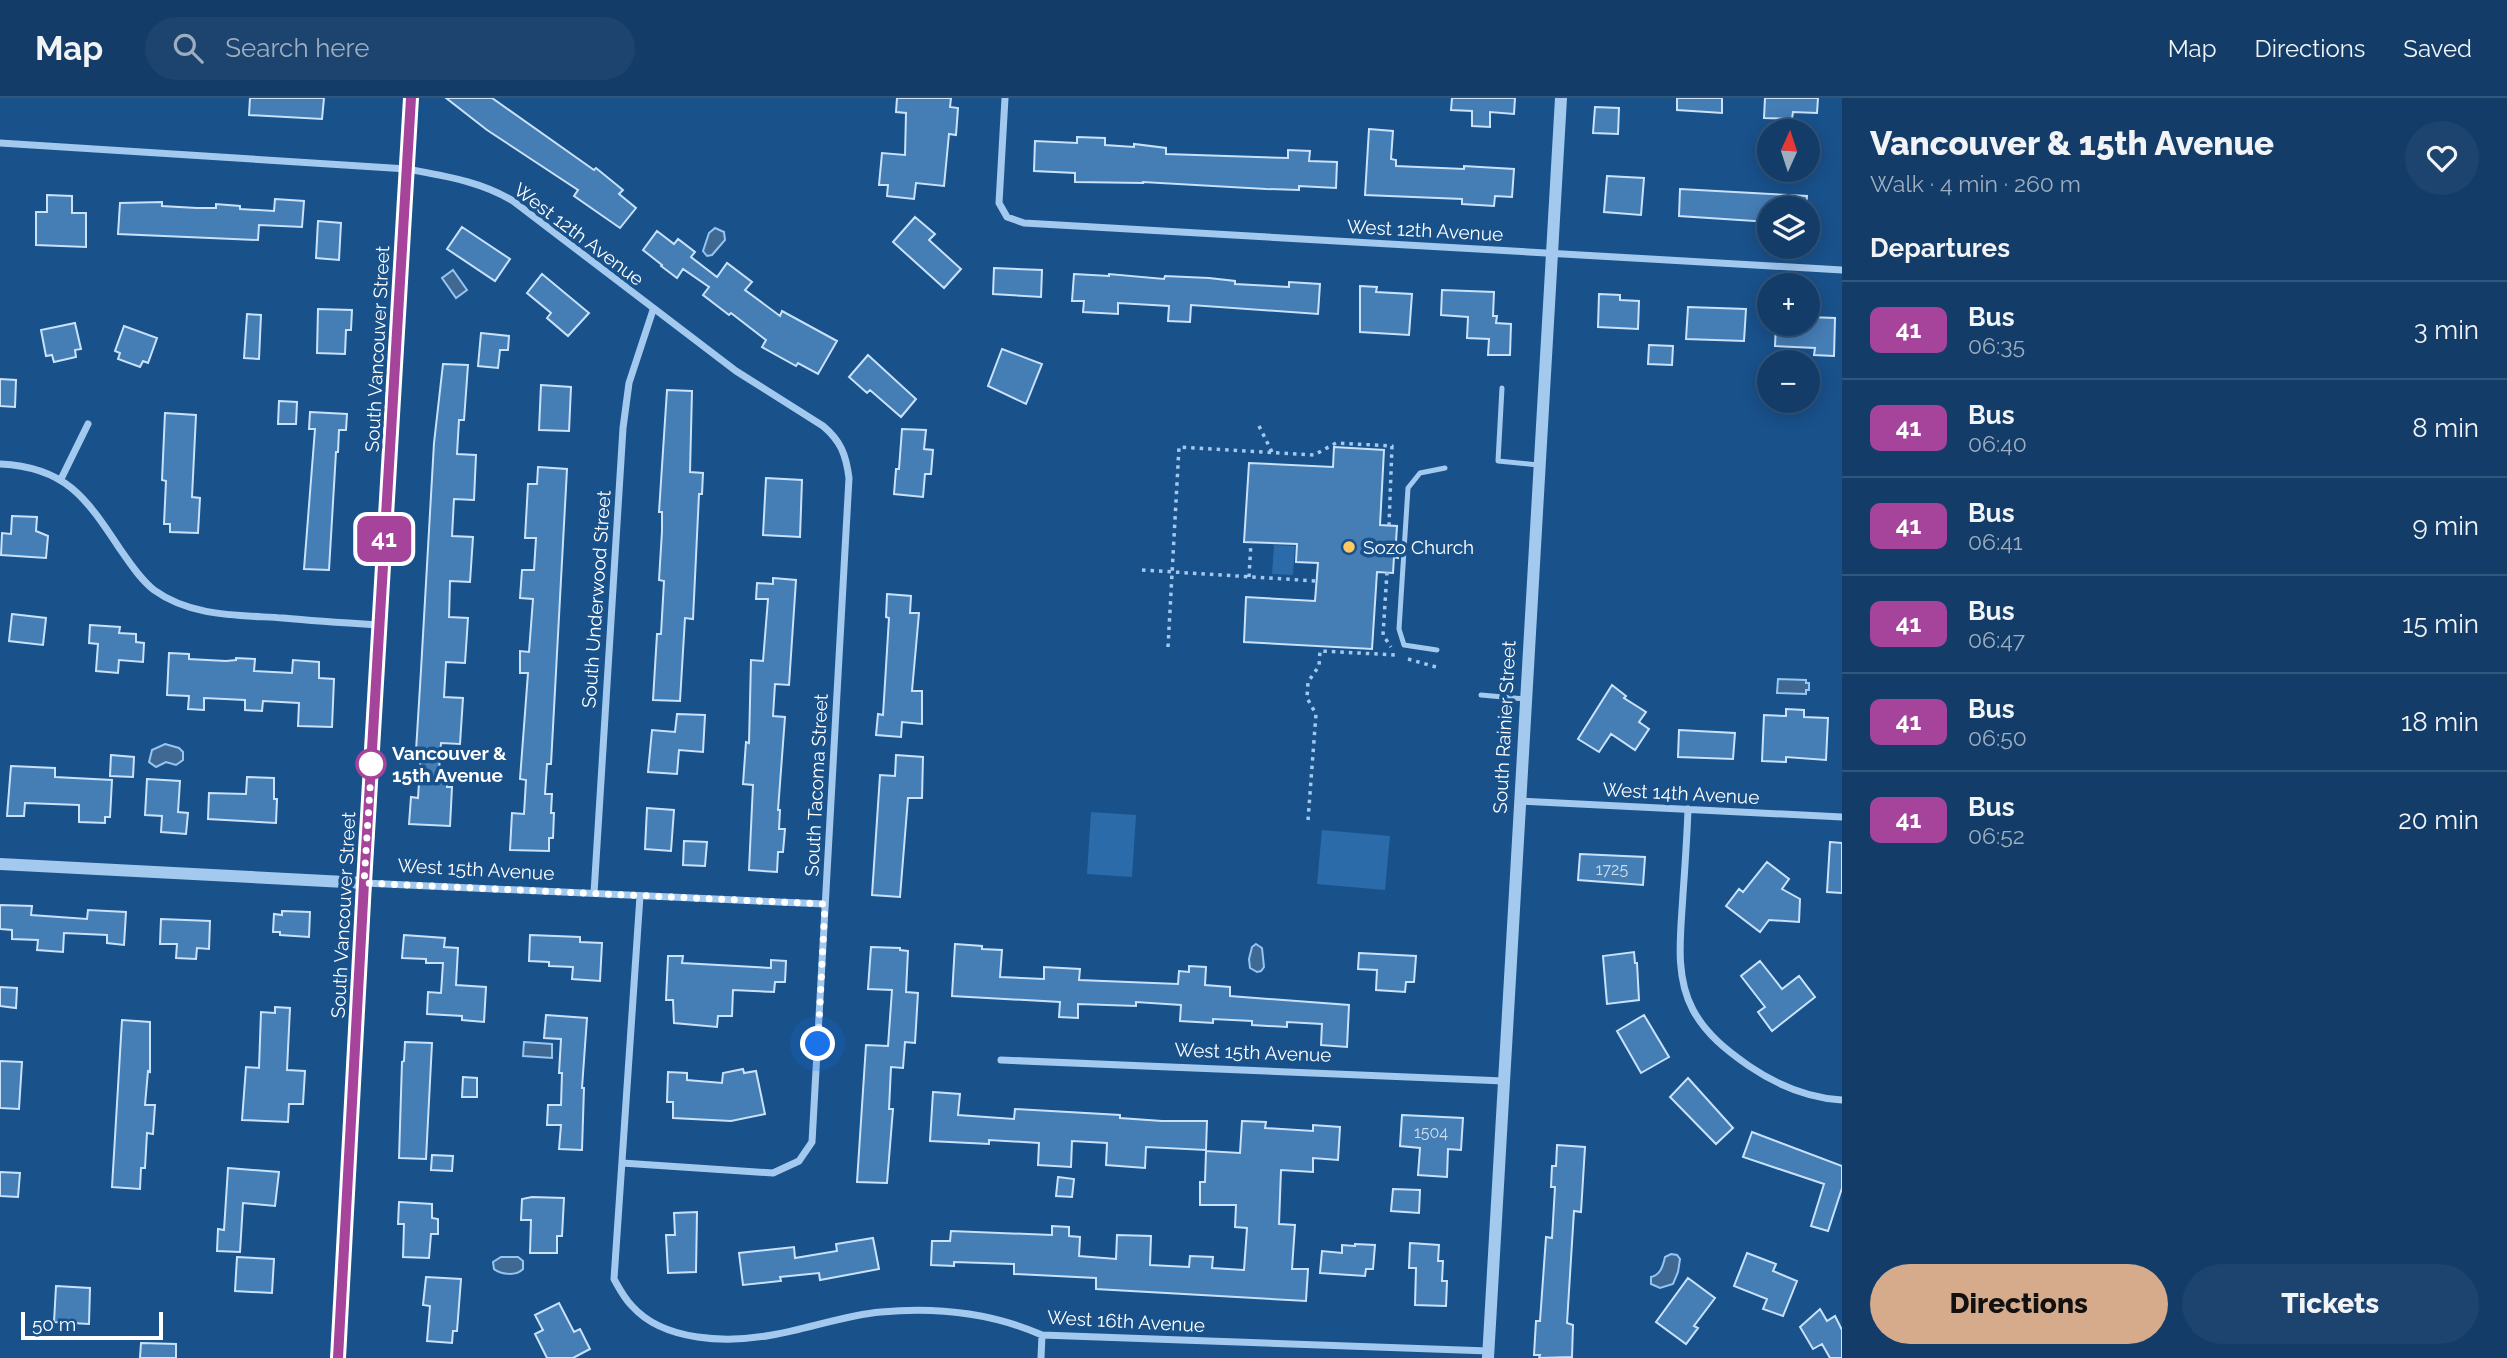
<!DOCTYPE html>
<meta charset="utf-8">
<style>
:root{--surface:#133d68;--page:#1c446e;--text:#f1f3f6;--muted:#9daec0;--line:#32567c;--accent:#d6ab8b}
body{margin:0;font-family:Raleway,sans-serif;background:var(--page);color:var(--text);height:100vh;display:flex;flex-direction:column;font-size:26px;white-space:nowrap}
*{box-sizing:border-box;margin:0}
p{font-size:23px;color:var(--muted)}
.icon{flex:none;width:38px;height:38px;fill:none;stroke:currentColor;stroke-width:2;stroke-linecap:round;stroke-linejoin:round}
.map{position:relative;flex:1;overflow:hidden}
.side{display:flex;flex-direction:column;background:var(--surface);width:665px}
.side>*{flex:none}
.badge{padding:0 14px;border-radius:10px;font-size:24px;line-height:46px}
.needle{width:46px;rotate:3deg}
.tools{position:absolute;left:1757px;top:21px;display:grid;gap:14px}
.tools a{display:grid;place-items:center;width:63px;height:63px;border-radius:50%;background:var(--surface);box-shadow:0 4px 18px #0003,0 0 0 2px var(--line);font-size:35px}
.scale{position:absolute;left:21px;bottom:18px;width:142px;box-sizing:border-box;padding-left:7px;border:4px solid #fff;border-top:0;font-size:19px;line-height:24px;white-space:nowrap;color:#fff;-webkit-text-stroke:5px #19518b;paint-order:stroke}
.you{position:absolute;width:35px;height:35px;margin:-18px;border:5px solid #fff;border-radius:50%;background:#1a73e8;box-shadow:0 0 0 10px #1a73e833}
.map>.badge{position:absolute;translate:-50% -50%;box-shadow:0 0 0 4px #fff}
h2{padding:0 28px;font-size:26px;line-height:63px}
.round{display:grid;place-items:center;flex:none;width:74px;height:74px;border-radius:37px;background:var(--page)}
.overview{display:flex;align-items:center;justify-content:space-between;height:119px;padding:0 28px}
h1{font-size:33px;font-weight:800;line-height:52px}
.action{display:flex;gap:14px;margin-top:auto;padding:14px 28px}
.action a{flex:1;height:80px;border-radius:42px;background:var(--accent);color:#111;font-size:28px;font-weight:800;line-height:80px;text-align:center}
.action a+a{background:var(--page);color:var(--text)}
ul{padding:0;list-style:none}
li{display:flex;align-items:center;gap:21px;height:98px;padding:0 28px;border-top:2px solid var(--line)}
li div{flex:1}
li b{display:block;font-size:26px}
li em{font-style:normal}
li .badge{min-width:77px;font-weight:700;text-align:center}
header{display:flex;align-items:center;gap:42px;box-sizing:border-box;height:98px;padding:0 35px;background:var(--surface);border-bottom:2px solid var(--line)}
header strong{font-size:33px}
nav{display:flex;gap:38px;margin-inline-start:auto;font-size:24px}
.search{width:490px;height:63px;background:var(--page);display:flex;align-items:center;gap:18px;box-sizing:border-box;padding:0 24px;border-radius:38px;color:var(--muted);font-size:26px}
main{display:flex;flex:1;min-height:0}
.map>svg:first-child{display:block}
.green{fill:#2b6ba9}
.water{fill:#3f6993;stroke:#95c5f0;stroke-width:2}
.building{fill:#457db5;stroke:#c9e2fa;stroke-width:2}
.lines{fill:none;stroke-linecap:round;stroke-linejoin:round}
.path{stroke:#a3c9ee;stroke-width:3.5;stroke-dasharray:3.5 5;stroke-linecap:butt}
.service{stroke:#a3c9ee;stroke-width:5}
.minor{stroke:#a3c9ee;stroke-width:7}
.tertiary{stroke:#a3c9ee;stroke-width:12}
.line-casing{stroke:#fff;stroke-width:16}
.line{stroke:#a5449a;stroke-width:10}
.walk{stroke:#fff;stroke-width:7;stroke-dasharray:0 12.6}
.poi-dot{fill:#ffc860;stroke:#19518b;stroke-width:2.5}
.stop-dot{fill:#fff;stroke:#a5449a;stroke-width:3.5}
.labels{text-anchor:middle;stroke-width:7;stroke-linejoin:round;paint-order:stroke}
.number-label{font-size:16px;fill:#d0deec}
.street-label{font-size:19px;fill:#fff;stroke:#19518b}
.poi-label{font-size:19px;fill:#fff;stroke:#19518b;text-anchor:start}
.stop-label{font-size:19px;font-weight:bold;fill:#fff;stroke:#19518b;text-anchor:start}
</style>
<header>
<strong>Map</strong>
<div class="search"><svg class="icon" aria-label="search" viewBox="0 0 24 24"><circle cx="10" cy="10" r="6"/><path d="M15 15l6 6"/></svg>Search here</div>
<nav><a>Map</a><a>Directions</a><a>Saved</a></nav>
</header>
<main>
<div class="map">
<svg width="1842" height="1260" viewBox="0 0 1842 1260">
<rect width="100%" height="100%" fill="#19518b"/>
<!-- green -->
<path class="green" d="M1274 447 1295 448 1293 477 1272 476Z
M1091 714 1136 717 1132 779 1087 776Z
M1322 732 1390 738 1385 792 1317 786Z"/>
<!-- water -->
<path class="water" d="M715 130 724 134 725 142 712 157 707 158 703 153 709 135Z
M453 172 467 192 456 200 442 180Z
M1778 581 1806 582V585H1809V592H1806V596L1777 595Z
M165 646 179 650 183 654V662L176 667 166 664 156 669 149 664 152 652Z
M1256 846 1262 850 1264 869 1261 873 1257 874 1250 870 1249 861 1252 849Z
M524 944 552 946V960L523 958Z
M1671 1156 1677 1157 1680 1161 1678 1174 1673 1186 1660 1190 1651 1186V1179C1661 1177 1663 1167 1665 1159Z
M501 1159H518L523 1163V1171C517 1178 501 1177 494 1171L493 1164Z"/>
<!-- building -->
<path class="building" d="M250 0H324L322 21 249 17Z
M446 0H492L594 72 596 70 623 92 619 96 636 110 620 130 574 98 578 92 487 32Z
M897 0H951L950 9 958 10 956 37 949 36 944 88 916 85 914 101 887 98 888 87H879L882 55 905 57 906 15 896 14Z
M1452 0H1515L1514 16 1490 14V29L1472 28V13L1451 12Z
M1677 0H1722V15L1677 12Z
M1765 0H1818L1817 15 1793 14 1792 21 1764 20Z
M1595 9 1619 10 1618 36 1593 35Z
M1369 31 1393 33 1391 61 1396 62V68L1464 71V68L1514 71 1512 99 1495 98 1494 108 1462 106V101L1365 97Z
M1077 39 1105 40V47L1134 49V46L1166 50V56L1288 60V52L1310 53 1309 63 1337 64 1336 90 1299 88V92L1266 91 1143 84V85L1075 84V75L1034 73 1035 43 1077 45Z
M1607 78 1644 80 1641 117 1604 114Z
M1680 91 1807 98 1806 110H1769V124L1679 118Z
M47 97 72 98V115H86V149L36 147V114H47Z
M275 101 304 103 302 129 259 127 258 142 118 136 120 105 162 104V108L197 110H216V106L240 108V111L274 113Z
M915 119 935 136 929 142 961 171 944 190 893 144Z
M318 123 341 125 339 162 316 160Z
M462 129 510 161 495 183 447 151Z
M657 133 674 146 678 141 695 154 691 159 717 179 727 165 752 184 745 192 780 218 782 213 837 243 818 276 798 265 796 268 762 249 766 242 731 215 729 217 703 197 709 189 683 171 677 180 661 168 662 167 643 152Z
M994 170 1042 172 1041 199 993 196Z
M542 176 589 215 568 238 547 220 551 215 527 195Z
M1074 176 1109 178V176L1164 181 1165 178 1209 180 1235 183V186L1289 189V184L1320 186 1318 216 1191 207 1190 224 1168 223 1169 208 1118 205V216L1083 214 1084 203H1072Z
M1360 188 1377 189 1376 194 1412 196 1409 237 1360 234Z
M1442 192 1494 194 1493 218H1497L1496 225 1511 226 1510 257H1488L1489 241 1467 240 1468 219 1441 217Z
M1599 196 1620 197V202L1639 203 1638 231 1598 229Z
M1688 209 1746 211 1744 243 1686 241Z
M318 211 352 212 351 232H346L345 256 317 255Z
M247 216 261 217 259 261 244 260Z
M1808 219 1835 220 1834 258 1814 257 1815 250 1775 248 1776 226H1808Z
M75 225 81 251 75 252 76 259 54 264 52 257 46 258 41 232Z
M124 228 157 240 148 265 143 263 140 269 118 261 120 255 115 253Z
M481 235 509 238 508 252H500L498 270 478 268Z
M1649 247 1673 248 1672 267 1648 266Z
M1002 251 1042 266 1026 306 988 288Z
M868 257 916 301 901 319 870 292 867 295 849 279Z
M443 266 468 267 464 322H459L457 356 476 357 474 402 454 401 452 438 473 439 470 484 450 483 449 519 468 520 465 565 446 564 444 599 463 600 460 646 441 645 439 673 448 674 447 689H452L450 728 409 726 411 699 418 700 421 653H416L421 572 434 345Z
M0 281 16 282 15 309 0 308Z
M541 287 571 289 569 333 539 332Z
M667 292 692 293 690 374 703 375 702 396H699L693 521 685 520 680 603 653 602 657 536H661L664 483 659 482 662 433V414H659Z
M279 303 297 304 296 326H278Z
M310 314 347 316 346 332H339L338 354H336L329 472 304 471 315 331H309Z
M165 315 196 317 192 399 200 400 198 435 170 434V426H164L166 383 162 382Z
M902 331 926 332 924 351 933 352 931 376H925L923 399 894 396 896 371H899Z
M1334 349 1384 352 1380 427 1397 428 1396 444H1399L1398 460 1394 459 1393 475 1377 474 1372 551 1244 544 1246 499 1315 503 1318 465 1296 464 1297 446 1244 444 1249 365 1333 369Z
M538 369 567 371 551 666H547L545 696H552L551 715H554L553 740H549V753L510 752 512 715 524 716 526 682 520 681 528 575H520V553L529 554 533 501 520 500 522 472H534L536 440H525L528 386H537Z
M766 380 802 382 800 439 763 437Z
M12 418 37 419 36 433 48 438 46 460 1 457 2 435 11 436Z
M773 480 796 482 789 587 775 586 773 618 785 619 778 712H780L779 731H785L783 754H778L777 774 749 772 753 687 743 686 746 644 749 645 751 562 763 563 768 501H756L757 485 773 486Z
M887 496 911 498 910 515H919L912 593H922V626L902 624 901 639 876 637 878 616 883 617 889 520 886 519Z
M12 516 46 520 43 547 9 543Z
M90 527 120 529 119 535 136 536V544L144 545 143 564 119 562 118 575 96 573 98 546 89 545Z
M169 555 189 556V561L226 563 236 562V560L255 561 254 573 292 575 293 562 319 564V580L334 581 332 629 298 628 299 605 263 603 262 613 245 612V602L204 600V612L188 611 189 598 167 597Z
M1612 587 1626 598 1624 600 1646 614 1639 624 1649 631 1635 652 1611 636 1599 654 1578 641Z
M1786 611 1804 612V619L1828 620 1826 662 1786 659V664L1762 663 1764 617 1786 618Z
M677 616 705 617 703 654 679 652 677 676 648 674 652 632 675 634Z
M1679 632 1735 635 1733 661 1678 659Z
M111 657 134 659 133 679 110 678Z
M896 657 923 659 922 700H908L900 799 872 797 880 677 895 678Z
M11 668 55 670V679L112 682 110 719H105V725L79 724V707L25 705 24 718H7Z
M247 679 274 680V701H277L276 725 208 721 209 695 246 696Z
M147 681 180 683 178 714 188 715 186 736 161 734 162 718 145 717Z
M647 710 674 712 671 753 645 751Z
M684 743 707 744 705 768 683 767Z
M1830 744 1842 745V795L1827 794Z
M1580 756 1645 759 1643 787 1578 782Z
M1767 764 1789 781 1782 791 1800 801 1799 824 1769 822 1760 834 1726 808 1739 791 1743 794Z
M0 807 32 808 31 817 87 821 88 812 126 814 124 847 107 845V837L64 835 63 854 37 852 38 842 12 841V832L0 831Z
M282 813 310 814 309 839 280 837V834H273L274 816 282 817Z
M161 821 210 823 209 851 197 850 196 861 176 860 177 846H160Z
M404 837 445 840 444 849 458 850 456 887 486 889 484 924 462 922V918L427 916 428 894 441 895 443 865H426V861L402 860Z
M530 837 580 839V844L602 845 600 883 572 881 573 869 549 868V864L529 863Z
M955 846 982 848V851L1002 852 1000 879 1044 881V869L1080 871 1079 882 1178 886 1179 873 1189 874V868L1206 869 1205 887 1230 889V898L1349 907 1347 949 1321 947 1322 926 1287 924V929L1252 927V923L1213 921V925L1180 923 1181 907 1136 904V908L1078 906V920L1059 919 1060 904 952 898Z
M871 849 900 850V852L908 853 906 894 918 895 915 945 905 944 903 970 891 969 889 1011H893L887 1085 857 1084 866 947 888 948 892 892 868 891Z
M1634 854 1635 865H1637L1639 902 1607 906 1603 858Z
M1359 855 1416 858 1414 884H1406L1405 894 1376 892 1377 872 1358 871Z
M668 858H683L682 865 771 870V862L786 863 785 884H775L774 894 733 892 732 918H718L717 929 674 925 673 902H666Z
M1760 863 1782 891 1799 878 1815 899 1772 933 1758 914 1765 909 1741 878Z
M0 889 17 890 16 910 0 908Z
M275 909 290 910 287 972 305 973 303 1006H289L288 1024 242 1022 246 969 259 970 261 914 275 915Z
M546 917 587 920 582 990H584L582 1052 559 1051 561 1027H547L548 1007H561L562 975H559L561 941 544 940Z
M1644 917 1669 959 1641 975 1617 933Z
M122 922 150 924V974L148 973 145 1007H155L153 1036 147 1035 145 1070H141L140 1091 112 1089Z
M405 944 432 945 426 1061 399 1060 402 964 404 963Z
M0 963 22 964 19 1011 0 1010Z
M743 971 744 975 756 973 765 1016 731 1023 673 1020V1004H667L668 974 687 975V982L722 985 723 975Z
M463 979 477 980V999H462Z
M1688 980 1733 1030 1716 1046 1670 999Z
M933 994 960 996 958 1017 1014 1021 1015 1011 1120 1017V1020L1162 1023H1207L1206 1052 1146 1049 1145 1070 1106 1067 1107 1045 1072 1043 1071 1069 1038 1067 1039 1045 989 1042V1046L930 1043Z
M1402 1017 1463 1020 1461 1052 1448 1051 1447 1079 1418 1077 1420 1050 1400 1048Z
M1242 1023 1266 1024 1265 1030 1313 1033V1027L1340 1029 1338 1062 1313 1060V1074L1281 1072 1279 1126 1295 1127 1292 1171H1308L1306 1203 1096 1191V1180L1014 1176V1166L954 1164V1168L931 1167 932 1143H950L951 1133 1052 1137V1128L1069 1129V1138L1080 1139 1079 1158 1116 1161 1117 1137 1151 1138 1150 1167 1189 1169 1190 1158 1213 1159 1212 1170 1244 1172 1247 1130 1235 1129 1236 1107H1200V1084H1205L1206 1053 1240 1055Z
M1752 1034 1842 1068V1090L1828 1133 1811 1128 1824 1086 1743 1059Z
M1557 1047 1585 1049 1581 1114 1574 1113 1567 1225 1573 1227 1572 1259 1539 1260 1540 1257H1534L1536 1223H1540L1546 1139 1552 1140 1555 1089H1551L1552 1068H1556Z
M432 1057 453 1058 452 1073 431 1072Z
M228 1070 279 1074 275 1108 243 1105 240 1154 217 1153 218 1131 224 1132Z
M0 1074 20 1075 18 1099 0 1098Z
M1058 1079 1074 1081 1072 1099 1056 1098Z
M1393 1091 1420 1092 1419 1115 1391 1113Z
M532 1099 564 1100 562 1138H557V1155H530L531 1122H521L522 1101Z
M399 1104 432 1106V1120L438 1121V1136H431L429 1160 403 1159 404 1126H398Z
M697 1114 696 1174 668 1175 666 1137H675L674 1115Z
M873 1140 879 1171 820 1182 819 1175 780 1179 781 1183 743 1187 739 1155 794 1149 795 1160 837 1153 836 1146Z
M1410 1145 1439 1147 1438 1163H1443L1442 1183H1447L1446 1208 1415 1207 1416 1170H1409Z
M1355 1146 1375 1147 1373 1171H1366L1365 1178 1320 1175 1322 1153 1342 1155V1147L1355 1148Z
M1747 1155 1776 1166 1773 1173 1797 1183 1783 1218 1763 1211 1767 1201 1734 1188Z
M237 1159 274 1161 272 1195 235 1193Z
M426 1179 461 1181 457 1233H453L452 1245 427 1243 430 1208 423 1207Z
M1688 1180 1715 1200 1694 1228 1698 1230 1686 1246 1656 1224Z
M56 1188 90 1190 89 1226 54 1224Z
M559 1205 574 1234 580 1231 590 1251 573 1260H547L535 1236 543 1232 535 1217Z
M1820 1211 1827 1223 1835 1218 1842 1232V1260H1830L1822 1246 1813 1251 1800 1229Z
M141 1245 176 1246V1260H140Z"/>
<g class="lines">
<!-- path -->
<path class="path" d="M1259 328 1272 354
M1414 452 1441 455
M1142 472 1316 483
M1387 474 1383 537 1391 549
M1249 479 1251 444
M1168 549 1179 349 1314 357 1336 345 1392 348 1389 427
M1408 561 1436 569
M1308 722 1316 616 1307 600 1308 584 1319 568 1320 553 1397 557"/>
<!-- service -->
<path class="service" d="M1502 290 1498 363 1538 367
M1437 552 1404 547 1399 531 1408 390 1420 375 1445 370
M1481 597 1525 601"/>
<!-- minor -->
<path class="minor" d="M1005 0 999 105 1007 119 1024 125 1842 172
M0 45 407 71C444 78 480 83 513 103L736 273 823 328C841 343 846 357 849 380L812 1044 799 1063 773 1075 622 1065
M0 366C66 369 86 400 120 451 130 465 140 481 154 492 191 519 239 517 283 520 315 523 347 525 379 527
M61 381 88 326
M1519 703 1842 719
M1688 711C1687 740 1685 768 1683 796 1681 834 1674 877 1693 912 1706 936 1726 952 1749 968 1777 987 1808 1000 1842 1002
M364 785 825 806
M594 795 623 330 629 285 653 212
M640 798 614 1181C619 1190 624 1200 632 1208 664 1244 728 1245 772 1237 808 1231 845 1217 881 1214 936 1209 992 1215 1042 1237L1489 1253
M1001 962 1504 983
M1041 1260 1042 1237"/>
<!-- tertiary -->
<path class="tertiary" d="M0 766 364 785
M338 1260 411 0
M1488 1260 1561 0"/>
</g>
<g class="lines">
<defs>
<path id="line" d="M338 1260 364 785 411 0"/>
</defs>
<!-- line casing -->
<use href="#line" class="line-casing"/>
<!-- line -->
<use href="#line" class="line"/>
<!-- walk -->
<path class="walk" d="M371 666 372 659 364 785 825 806 818 946"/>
</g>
<!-- markers -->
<circle class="poi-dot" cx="1349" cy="449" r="7"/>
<circle class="stop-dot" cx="371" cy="666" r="14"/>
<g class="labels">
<!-- number labels -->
<g class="number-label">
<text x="1612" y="777">1725</text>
<text x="1431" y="1040">1504</text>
</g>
<!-- street labels -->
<g class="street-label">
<text transform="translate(1425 132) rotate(3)" y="7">West 12th Avenue</text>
<text transform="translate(579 136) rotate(37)" y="7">West 12th Avenue</text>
<text transform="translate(377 251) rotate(-87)" y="7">South Vancouver Street</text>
<text transform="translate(596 501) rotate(-86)" y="7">South Underwood Street</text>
<text transform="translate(1504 629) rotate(-87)" y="7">South Rainier Street</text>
<text transform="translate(816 687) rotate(-87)" y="7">South Tacoma Street</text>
<text transform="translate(1681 695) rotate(3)" y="7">West 14th Avenue</text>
<text transform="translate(476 771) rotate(3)" y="7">West 15th Avenue</text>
<text transform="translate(343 817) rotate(-87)" y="7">South Vancouver Street</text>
<text transform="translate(1253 954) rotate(2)" y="7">West 15th Avenue</text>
<text transform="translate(1126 1223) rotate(3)" y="7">West 16th Avenue</text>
</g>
<!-- poi labels -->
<g class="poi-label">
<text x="1363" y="456">Sozo Church</text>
</g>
<!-- stop labels -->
<g class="stop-label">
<text x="392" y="662">Vancouver &amp;<tspan x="392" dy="22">15th Avenue</tspan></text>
</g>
</g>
</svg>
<div class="tools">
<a><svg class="needle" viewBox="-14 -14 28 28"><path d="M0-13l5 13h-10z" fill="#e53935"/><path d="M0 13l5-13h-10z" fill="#9daec0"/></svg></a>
<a><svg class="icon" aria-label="layers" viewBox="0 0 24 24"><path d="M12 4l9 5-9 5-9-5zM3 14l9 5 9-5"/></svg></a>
<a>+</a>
<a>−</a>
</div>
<div class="scale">50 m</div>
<div class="you" style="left:818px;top:946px"></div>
<b class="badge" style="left:384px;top:441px;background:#a5449a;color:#fff">41</b>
</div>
<section class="side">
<div class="overview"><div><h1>Vancouver &amp; 15th Avenue</h1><p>Walk · 4 min · 260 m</p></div><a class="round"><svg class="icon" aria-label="heart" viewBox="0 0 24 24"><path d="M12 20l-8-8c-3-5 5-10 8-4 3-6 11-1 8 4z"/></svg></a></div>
<h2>Departures</h2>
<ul>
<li><span class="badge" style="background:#a5449a;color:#fff">41</span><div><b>Bus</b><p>06:35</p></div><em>3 min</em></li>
<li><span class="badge" style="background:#a5449a;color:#fff">41</span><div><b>Bus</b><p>06:40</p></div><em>8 min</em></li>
<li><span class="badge" style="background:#a5449a;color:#fff">41</span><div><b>Bus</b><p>06:41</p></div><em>9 min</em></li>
<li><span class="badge" style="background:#a5449a;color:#fff">41</span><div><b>Bus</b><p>06:47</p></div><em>15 min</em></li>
<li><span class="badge" style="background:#a5449a;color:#fff">41</span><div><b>Bus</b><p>06:50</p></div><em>18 min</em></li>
<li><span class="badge" style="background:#a5449a;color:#fff">41</span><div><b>Bus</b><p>06:52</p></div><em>20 min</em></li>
</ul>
<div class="action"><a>Directions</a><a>Tickets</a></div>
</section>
</main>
